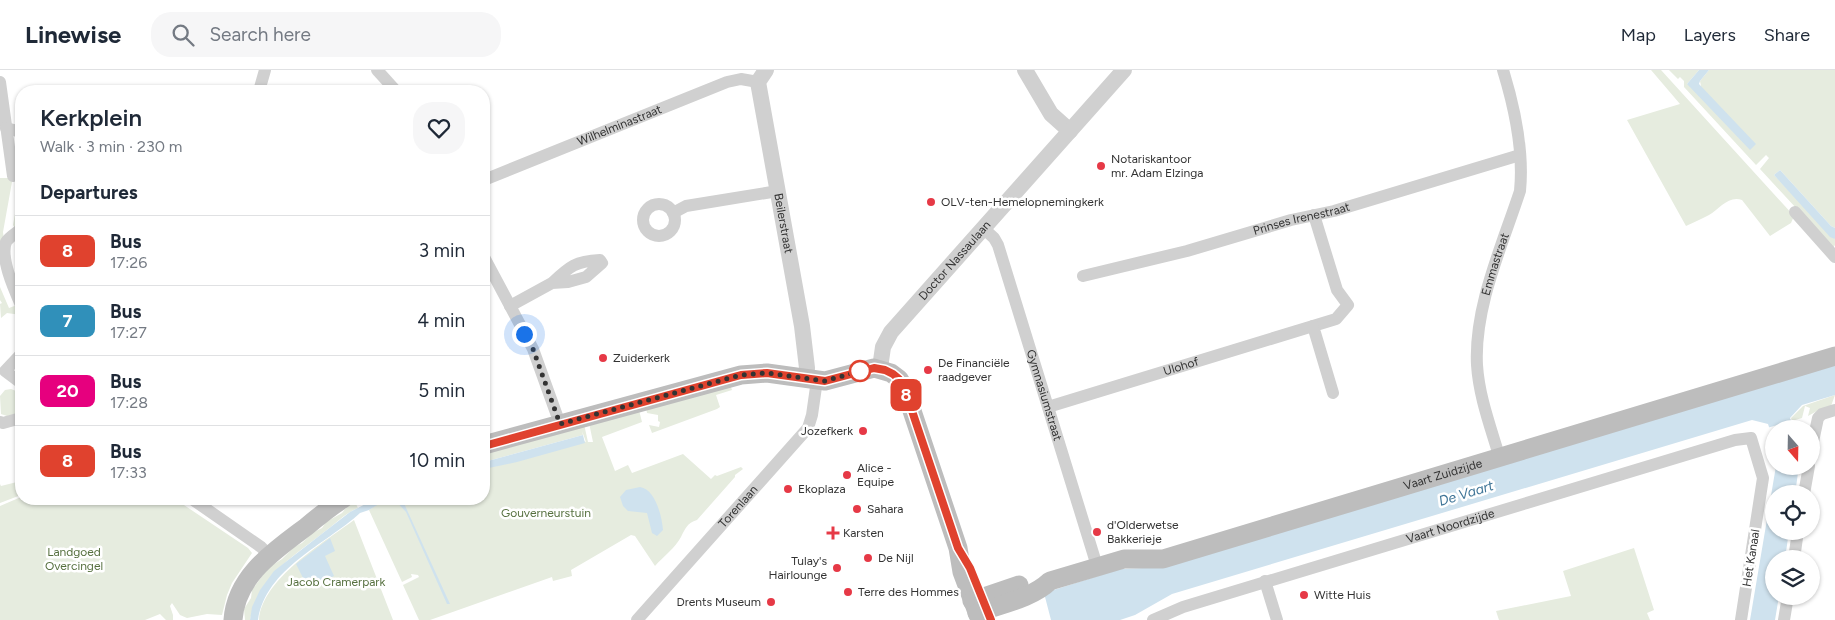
<!DOCTYPE html>
<meta charset="utf-8">
<style>
:root{--surface:#fff;--page:#f6f6f7;--text:#1f2937;--muted:#747a83;--line:#e0e1e3}
body{margin:0;font-family:Figtree,sans-serif;background:var(--page);color:var(--text);height:100vh;display:flex;flex-direction:column;font-size:19px;white-space:nowrap}
*{box-sizing:border-box;margin:0}
p{font-size:16px;color:var(--muted)}
.icon{flex:none;width:28px;height:28px;fill:none;stroke:currentColor;stroke-width:2;stroke-linecap:round;stroke-linejoin:round}
.map{position:relative;flex:1;overflow:hidden}
.details{position:absolute;left:15px;top:15px;width:475px;height:420px;display:flex;flex-direction:column;background:var(--surface);border-radius:20px;box-shadow:0 1px 4px #0004}
.details>*{flex:none}
.badge{padding:0 10px;border-radius:8px;font-size:18px;line-height:32px}
.needle{width:32px;rotate:160deg}
.buttons{position:absolute;left:1765px;top:350px;display:grid;gap:10px}
.buttons a{display:grid;place-items:center;width:55px;height:55px;border-radius:50%;background:var(--surface);box-shadow:0 1px 4px #0004;font-size:25px}
.you{position:absolute;width:25px;height:25px;margin:-12px;border:4px solid #fff;border-radius:50%;background:#1a73e8;box-shadow:0 0 0 8px #1a73e833}
.map>.badge{position:absolute;translate:-50% -50%;box-shadow:0 0 0 2px #fff}
h2{padding:0 25px;font-size:19px;line-height:45px}
.round{display:grid;place-items:center;flex:none;width:52px;height:52px;border-radius:20px;background:var(--page)}
.head{display:flex;align-items:center;justify-content:space-between;height:85px;padding:0 25px}
h1{font-size:24px;font-weight:600;line-height:38px}
ul{padding:0;list-style:none}
li{display:flex;align-items:center;gap:15px;height:70px;padding:0 25px;border-top:1px solid var(--line)}
li div{flex:1}
li b{display:block;font-size:19px}
li em{font-style:normal}
li .badge{min-width:55px;font-weight:700;text-align:center}
header{display:flex;align-items:center;gap:30px;box-sizing:border-box;height:70px;padding:0 25px;background:var(--surface);border-bottom:1px solid var(--line)}
header strong{font-size:24px}
nav{display:flex;gap:28px;margin-inline-start:auto;font-size:18px}
.search{width:350px;height:45px;background:var(--page);display:flex;align-items:center;gap:12px;box-sizing:border-box;padding:0 18px;border-radius:20px;color:var(--muted);font-size:19px}
.map>svg:first-child{display:block}
.green{fill:#e6ecdf}
.water{fill:#cfe2ee}
.pier{fill:#fff}
.lines{fill:none;stroke-linecap:round;stroke-linejoin:round}
.minor{stroke:#d0d0d0;stroke-width:12}
.tertiary{stroke:#d0d0d0;stroke-width:16}
.secondary{stroke:#bdbdbd;stroke-width:19}
.line-casing{stroke:#fff;stroke-width:11}
.line{stroke:#e0422e;stroke-width:8}
.walk{stroke:#333;stroke-width:5;stroke-dasharray:0 9}
.poi-dot{fill:#e63946;stroke:#fff;stroke-width:2}
.stop-dot{fill:#fff;stroke:#e0422e;stroke-width:2.5}
.labels{text-anchor:middle;stroke-width:5;stroke-linejoin:round;paint-order:stroke}
.street-label{font-size:12px;fill:#333;stroke:#fff}
.poi-label{font-size:12px;fill:#333;stroke:#fff;text-anchor:start}
.park-label{font-size:12px;fill:#56703f;stroke:#fff}
.water-label{font-size:14px;font-style:italic;fill:#3f7597;stroke:#fff}
</style>
<header>
<strong>Linewise</strong>
<div class="search"><svg class="icon" aria-label="search" viewBox="0 0 24 24"><circle cx="10" cy="10" r="6"/><path d="M15 15l6 6"/></svg>Search here</div>
<nav><a>Map</a><a>Layers</a><a>Share</a></nav>
</header>
<div class="map">
<svg width="1835" height="550" viewBox="0 0 1835 550">
<rect width="100%" height="100%" fill="#fff"/>
<!-- green -->
<path class="green" d="M1651 0H1661L1794 146 1791 153 1770 166 1742 130C1729 125 1719 139 1709 145 1702 149 1694 152 1686 156L1627 50 1680 34Z
M1669 0H1699L1687 14 1701 16 1700 11 1709 0H1835V158L1831 156 1780 100 1774 105 1835 169V175L1833 178 1760 99 1769 88 1766 85 1756 95 1684 17V11L1680 7 1678 9Z
M0 108H9L12 112 3 162 4 170 0 178Z
M20 115 21 156 16 160 13 155Z
M0 217 9 238 17 235 21 245 7 243 1 248 0 234 2 233 0 230Z
M730 314 732 320 716 325 720 337 717 339 652 363 649 355 659 357 660 352 658 351V345L647 343 646 337Z
M11 319 21 323V344L7 346 1 344 0 326 5 320Z
M1835 325 1831 336 1817 341 1808 346 1810 338 1805 336 1802 348 1792 351 1791 348 1803 336Z
M639 340 642 352 602 367 615 401 628 395 632 403 683 384 711 409 715 405 717 406 741 397 743 399 735 405V407L697 450C687 453 685 459 681 467 675 478 663 487 655 496L635 466 631 465 571 500 572 506 553 511 552 507 430 550H419L403 515 419 507 418 505 411 504 412 507 402 512 369 440 379 433 380 429H484V395L582 370 586 372 582 361 583 365 484 392V382L584 354 588 372H593L589 353Z
M21 411V425L0 433V414L1 416Z
M21 427V429H175L248 478 252 483 232 513 227 525 222 545 207 544 187 548 180 545 172 533 170 536 173 545V550H166L160 544 145 550H0V436Z
M355 432 358 438C345 443 334 455 323 463 290 489 259 506 250 550H245L244 539 251 528 252 520 268 498 282 489 294 477 302 473 312 463 322 458 326 452 342 443 346 438Z
M354 450 393 550H259C262 509 323 473 354 450Z
M1634 478 1654 540 1647 543 1650 550H1499L1496 541 1571 526 1563 501Z"/>
<!-- water -->
<path class="water" d="M1699 0H1709L1700 11 1699 14 1756 74 1750 80 1687 14Z
M1780 100 1831 156 1835 158V169L1830 167 1774 105Z
M1835 293V325L1802 335 1790 348 1794 359H1774V372L1768 354 1752 350 1172 524 1135 545 1120 550H1051L1044 523 1120 499 1166 497Z
M583 365 585 373 517 392 484 399V392Z
M1776 396H1799L1795 424H1774V461H1789L1785 489H1774V526H1779L1775 550H1750Z
M640 417C655 419 662 446 663 460L657 466 652 463 647 443 628 441 623 436 620 427 626 420Z
M375 429H387L369 440 360 443C325 475 266 498 258 550H250L252 537 260 520 274 501 350 442Z
M394 429H402L450 534H447L406 442Z
M330 468 335 481 325 486 334 506 308 518 296 494Z"/>
<!-- pier -->
<path class="pier" d="M1794 350 1796 358 1774 359V365L1769 366 1767 358Z"/>
<g class="lines">
<!-- minor -->
<g class="minor">
<path d="M377 0 396 21"/>
<path d="M0 12 13 106"/>
<path d="M259 21 265 0"/>
<path d="M6 58 21 62"/>
<path id="s1" d="M484 110 727 12 741 9 758 12"/>
<circle cx="659" cy="150" r="16"/>
<path d="M1795 142 1835 187"/>
<path d="M673 143 686 136 778 121"/>
<path d="M1314 145 1337 220 1348 235 1336 249 1313 256 1333 323"/>
<path id="s2" d="M983 158 994 168 998 175 1097 496"/>
<path d="M21 159C16 163 9 167 6 172 0 188 14 219 21 235"/>
<path d="M484 187 533 279 560 354"/>
<path id="s3" d="M1083 206 1187 181 1291 150 1334 141 1520 85"/>
<path d="M510 236 552 213 568 212 586 207 602 193 600 190C576 191 570 196 552 213"/>
<path d="M21 284 5 301 21 313"/>
<path id="s4" d="M1048 337 1313 256"/>
<path d="M0 352 3 353 21 348"/>
<path d="M1811 381 1818 348 1822 344 1835 340"/>
<path id="s5" d="M1500 389C1491 358 1479 327 1477 295 1474 237 1502 176 1520 121 1524 81 1515 39 1503 0"/>
<path d="M1804 424 1809 396"/>
<path d="M192 429 261 477 269 485"/>
<path d="M1794 489 1798 461"/>
<path d="M1265 511 1277 550"/>
<path id="s6" d="M637 550 808 358 812 345 817 310"/>
<path id="s7" d="M1153 550 1183 537 1735 370 1751 368 1763 408 1741 550"/>
<path d="M1784 550 1788 526"/>
</g>
<!-- tertiary -->
<g class="tertiary">
<path id="s8" d="M766 0 758 12 802 256 807 298 806 309"/>
<path d="M1025 0 1051 44 1070 61"/>
<path id="s9" d="M880 298 883 277 891 262 1124 0"/>
</g>
<!-- secondary -->
<g class="secondary">
<path d="M484 375 741 305 767 303 825 311 874 298 891 303 899 309 904 317 958 478 962 502 980 550"/>
<path d="M972 531 1019 515"/>
<path id="s10" d="M977 543C1001 534 1031 529 1050 511L1124 489H1163L1835 286"/>
<path d="M233 550C236 506 274 481 306 457 318 447 330 437 343 429"/>
</g>
</g>
<g class="lines">
<defs>
<path id="line" d="M484 376 741 305 767 303 825 311 874 298 885 300 893 304 899 309 904 317 958 478 970 498 991 550"/>
</defs>
<!-- line casing -->
<use href="#line" class="line-casing"/>
<!-- line -->
<use href="#line" class="line"/>
<!-- walk -->
<path class="walk" d="M524 264 533 279 560 354 741 305 767 303 825 311 860 301"/>
</g>
<!-- markers -->
<g class="poi-dot">
<circle cx="1101" cy="96" r="5"/>
<circle cx="931" cy="132" r="5"/>
<circle cx="603" cy="288" r="5"/>
<circle cx="928" cy="300" r="5"/>
<circle cx="863" cy="361" r="5"/>
<circle cx="847" cy="405" r="5"/>
<circle cx="788" cy="419" r="5"/>
<circle cx="857" cy="439" r="5"/>
<circle cx="1097" cy="462" r="5"/>
<path d="M830.5 455.5h5v5h5v5h-5v5h-5v-5h-5v-5h5z"/>
<circle cx="868" cy="488" r="5"/>
<circle cx="837" cy="498" r="5"/>
<circle cx="848" cy="522" r="5"/>
<circle cx="1304" cy="525" r="5"/>
<circle cx="771" cy="532" r="5"/>
</g>
<circle class="stop-dot" cx="860" cy="301" r="10"/>
<g class="labels">
<!-- street labels -->
<g class="street-label">
<text dy="4" stroke="none"><textPath href="#s1" startOffset="146">Wilhelminastraat</textPath></text>
<text dy="4" stroke="none"><textPath href="#s3" startOffset="226">Prinses Irenestraat</textPath></text>
<text dy="4" stroke="none"><textPath href="#s8" startOffset="158">Beilerstraat</textPath></text>
<text dy="4" stroke="none"><textPath href="#s9" startOffset="134">Doctor Nassaulaan</textPath></text>
<text dy="4" stroke="none"><textPath href="#s5" startOffset="200">Emmastraat</textPath></text>
<text dy="4" stroke="none"><textPath href="#s4" startOffset="139">Ulohof</textPath></text>
<text dy="4" stroke="none"><textPath href="#s2" startOffset="180">Gymnasiumstraat</textPath></text>
<text dy="4" stroke="none"><textPath href="#s10" startOffset="489">Vaart Zuidzijde</textPath></text>
<text dy="4" stroke="none"><textPath href="#s6" startOffset="152">Torenlaan</textPath></text>
<text dy="4" stroke="none"><textPath href="#s7" startOffset="312">Vaart Noordzijde</textPath></text>
<text transform="translate(1751 488) rotate(-81)" y="4">Het Kanaal</text>
</g>
<!-- poi labels -->
<g class="poi-label">
<text x="1111" y="93">Notariskantoor<tspan x="1111" dy="14">mr. Adam Elzinga</tspan></text>
<text x="941" y="136">OLV-ten-Hemelopnemingkerk</text>
<text x="613" y="292">Zuiderkerk</text>
<text x="938" y="297">De Financiële<tspan x="938" dy="14">raadgever</tspan></text>
<text x="853" y="365" text-anchor="end">Jozefkerk</text>
<text x="857" y="402">Alice -<tspan x="857" dy="14">Equipe</tspan></text>
<text x="798" y="423">Ekoplaza</text>
<text x="867" y="443">Sahara</text>
<text x="1107" y="459">d'Olderwetse<tspan x="1107" dy="14">Bakkerieje</tspan></text>
<text x="843" y="467">Karsten</text>
<text x="878" y="492">De Nijl</text>
<text x="827" y="495" text-anchor="end">Tulay's<tspan x="827" dy="14">Hairlounge</tspan></text>
<text x="858" y="526">Terre des Hommes</text>
<text x="1314" y="529">Witte Huis</text>
<text x="761" y="536" text-anchor="end">Drents Museum</text>
</g>
<!-- park labels -->
<g class="park-label">
<text x="546" y="447">Gouverneurstuin</text>
<text x="74" y="486">Landgoed<tspan x="74" dy="14">Overcingel</tspan></text>
<text x="336" y="516">Jacob Cramerpark</text>
</g>
<!-- water labels -->
<g class="water-label">
<text transform="translate(1466 423) rotate(-17)" y="5">De Vaart</text>
</g>
</g>
</svg>
<div class="buttons">
<a><svg class="needle" viewBox="-14 -14 28 28"><path d="M0-13l5 13h-10z" fill="#e53935"/><path d="M0 13l5-13h-10z" fill="#747a83"/></svg></a>
<a><svg class="icon" aria-label="locate" viewBox="0 0 24 24"><circle cx="12" cy="12" r="6"/><path d="M12 2v4M12 18v4M2 12h4M18 12h4"/></svg></a>
<a><svg class="icon" aria-label="layers" viewBox="0 0 24 24"><path d="M12 4l9 5-9 5-9-5zM3 14l9 5 9-5"/></svg></a>
</div>
<div class="you" style="left:524px;top:264px"></div>
<b class="badge" style="left:906px;top:325px;background:#e0422e;color:#fff">8</b>
<section class="details">
<div class="head"><div><h1>Kerkplein</h1><p>Walk · 3 min · 230 m</p></div><a class="round"><svg class="icon" aria-label="heart" viewBox="0 0 24 24"><path d="M12 20l-8-8c-3-5 5-10 8-4 3-6 11-1 8 4z"/></svg></a></div>
<h2>Departures</h2>
<ul>
<li><span class="badge" style="background:#e0422e;color:#fff">8</span><div><b>Bus</b><p>17:26</p></div><em>3 min</em></li>
<li><span class="badge" style="background:#3090ba;color:#fff">7</span><div><b>Bus</b><p>17:27</p></div><em>4 min</em></li>
<li><span class="badge" style="background:#e6007e;color:#fff">20</span><div><b>Bus</b><p>17:28</p></div><em>5 min</em></li>
<li><span class="badge" style="background:#e0422e;color:#fff">8</span><div><b>Bus</b><p>17:33</p></div><em>10 min</em></li>
</ul>
</section>
</div>
